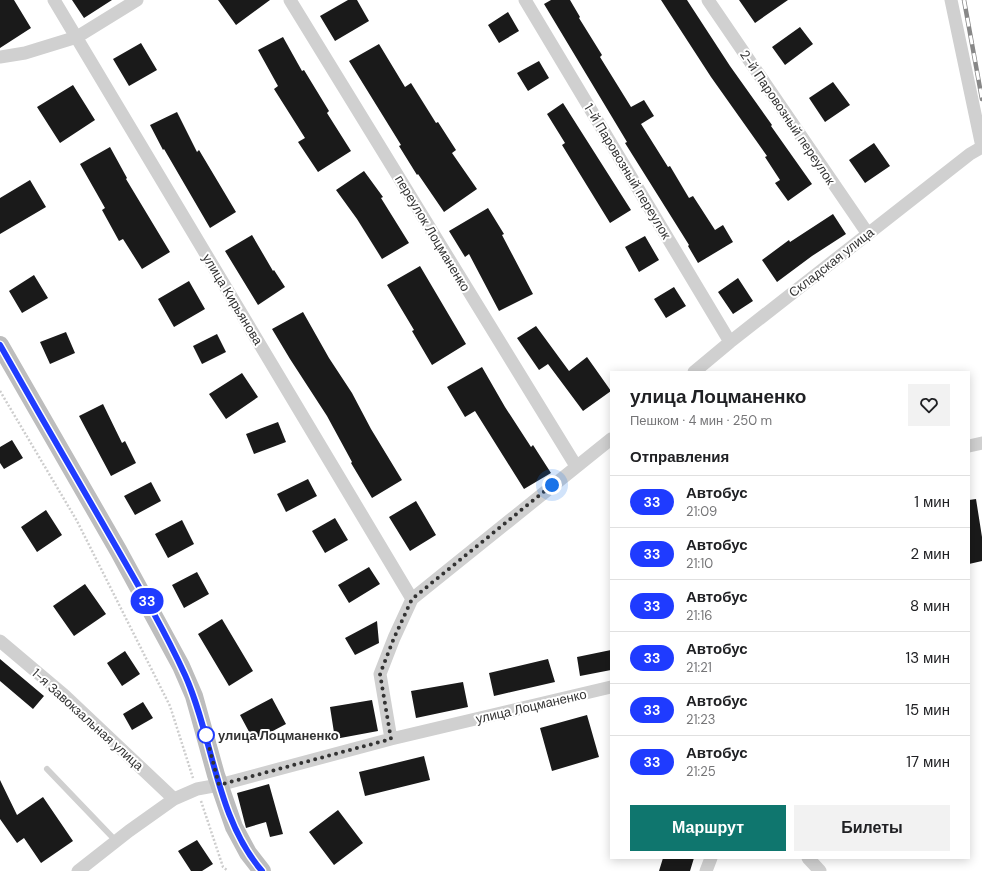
<!DOCTYPE html>
<html lang="ru">
<meta charset="utf-8">
<style>
:root{--surface:#fff;--page:#f2f2f2;--text:#202124;--muted:#757577;--line:#e0e0e0;--accent:#0f766e}
body{margin:0;font-family:"DM Sans",sans-serif;background:var(--page);color:var(--text);height:100vh;display:flex;flex-direction:column;font-size:15px;white-space:nowrap}
*{box-sizing:border-box;margin:0}
p{font-size:13px;color:var(--muted)}
.icon{flex:none;width:22px;height:22px;fill:none;stroke:currentColor;stroke-width:2;stroke-linecap:round;stroke-linejoin:round}
.map{position:relative;flex:1;overflow:hidden}
.drawer{position:absolute;left:610px;top:371px;width:360px;height:488px;display:flex;flex-direction:column;background:var(--surface);border-radius:0px;box-shadow:0 2px 10px #0003}
.drawer>*{flex:none}
.badge{padding:0 8px;border-radius:13px;font-size:14px;line-height:26px}
.you{position:absolute;width:20px;height:20px;margin:-10px;border:3px solid #fff;border-radius:50%;background:#1a73e8;box-shadow:0 0 0 6px #1a73e833}
.map>.badge{position:absolute;translate:-50% -50%;box-shadow:0 0 0 2px #fff}
h2{padding:0 20px;font-size:15px;line-height:36px}
.round{display:grid;place-items:center;flex:none;width:42px;height:42px;border-radius:0px;background:var(--page)}
.summary{display:flex;align-items:center;justify-content:space-between;height:68px;padding:0 20px}
h1{font-size:19px;font-weight:800;line-height:30px}
.action{display:flex;gap:8px;margin-top:auto;padding:8px 20px}
.action a{flex:1;height:46px;border-radius:0px;background:var(--accent);color:#fff;font-size:16px;font-weight:800;line-height:46px;text-align:center}
.action a+a{background:var(--page);color:var(--text)}
ul{padding:0;list-style:none}
li{display:flex;align-items:center;gap:12px;height:52px;padding:0 20px;border-top:1px solid var(--line)}
li div{flex:1}
li b{display:block;font-size:15px}
li em{font-style:normal}
li .badge{min-width:44px;font-weight:700;text-align:center}
.map>svg:first-child{display:block}
.building{fill:#1a1a1a}
.lines{fill:none;stroke-linecap:round;stroke-linejoin:round}
.path{stroke:#cdcdcd;stroke-width:2.5;stroke-dasharray:2 2;stroke-linecap:butt}
.lane{stroke:#d0d0d0;stroke-width:6}
.street{stroke:#d0d0d0;stroke-width:13}
.secondary{stroke:#bdbdbd;stroke-width:18}
.rail-casing{stroke:#888;stroke-width:4.5}
.rail{stroke:#fff;stroke-width:3;stroke-dasharray:9;stroke-linecap:butt}
.line-casing{stroke:#fff;stroke-width:9}
.line{stroke:#1f3bff;stroke-width:6}
.walk{stroke:#333;stroke-width:4;stroke-dasharray:0 7.2}
.stop-dot{fill:#fff;stroke:#1f3bff;stroke-width:2}
.labels{text-anchor:middle;stroke-width:4;stroke-linejoin:round;paint-order:stroke}
.street-label{font-size:13px;fill:#333;stroke:#fff}
.stop-label{font-size:13px;font-weight:bold;fill:#333;stroke:#fff;text-anchor:start}
</style>
<div class="map">
<svg width="982" height="871" viewBox="0 0 982 871">
<rect width="100%" height="100%" fill="#fff"/>
<!-- building -->
<path class="building" d="M0 0H14L31 28 0 48Z
M72 0H112L84 18Z
M218 0H270L236 25Z
M348 0H357L369 21 335 41 320 16Z
M551 0H570L580 17 579 18 602 55 600 57 631 107 644 100 654 116 641 124 668 167 670 166 689 198 693 196 715 230 723 225 733 242 698 263 688 246 689 245 625 143 627 142 544 4Z
M661 0H687L730 66 772 125 771 126 812 184 788 201 775 183 780 180 765 157 767 156 711 77Z
M739 0H788L755 23Z
M508 12 519 31 499 43 488 25Z
M800 27 813 44 785 65 772 47Z
M283 37 302 71 304 70 329 111 327 113 351 151 318 172 298 142 305 138 274 89 278 86 258 50Z
M141 43 157 70 129 86 113 59Z
M379 44 405 87 411 83 436 123 438 122 456 150 452 153 477 189 444 212 418 174 417 175 399 146 401 145 349 61Z
M539 61 549 78 528 91 517 73Z
M833 82 850 105 825 122 809 98Z
M73 85 95 120 60 143 37 107Z
M563 103 631 210 610 223 562 145 565 143 547 114Z
M177 112 197 152 199 150 236 212 210 228 164 149 163 150 150 125Z
M874 143 890 166 865 183 849 160Z
M110 147 127 178 126 179 170 252 142 269 123 239 119 241 102 210 105 208 80 164Z
M364 171 383 197 381 198 409 243 382 259 357 219 336 190Z
M30 180 46 207 0 234V198Z
M488 208 504 234 502 235 533 294 499 311 469 254 465 257 449 231Z
M833 214 846 234 812 256 777 282 762 260 789 240 790 242Z
M252 235 273 271 274 270 285 287 258 305 225 251Z
M645 236 659 260 639 272 625 247Z
M420 266 466 344 432 365 412 331 414 330 387 285Z
M34 275 48 298 22 313 9 291Z
M738 278 753 301 733 314 718 292Z
M189 281 205 309 174 327 158 299Z
M674 287 686 306 666 318 654 299Z
M303 312 329 358 352 393 371 429 402 480 372 498 351 463 352 462 327 416 290 359 272 329Z
M536 326 569 371 587 357 611 391 583 411 548 364 539 370 517 338Z
M66 332 75 353 50 364 40 342Z
M217 334 226 352 202 364 193 346Z
M482 367 505 407 531 447 533 445 551 473 524 489 475 411 465 417 447 387Z
M242 373 258 397 226 419 209 394Z
M103 404 122 443 125 441 136 463 111 476 79 416Z
M278 422 286 442 254 454 246 434Z
M12 440 23 458 4 469 0 463V447Z
M308 479 317 496 286 512 277 494Z
M151 482 161 501 135 515 124 496Z
M976 499 982 537V561L969 564V500Z
M416 501 436 535 410 551 389 517Z
M46 510 62 535 37 552 21 527Z
M335 518 348 540 325 553 312 531Z
M182 520 194 544 168 558 155 534Z
M369 567 380 584 349 603 338 585Z
M197 572 209 594 184 608 172 585Z
M85 584 106 614 74 636 53 606Z
M222 619 253 671 229 686 198 634Z
M377 621 379 643 355 655 345 638Z
M611 650V670L580 676 577 657Z
M125 651 140 674 122 686 107 663Z
M0 659 44 696 33 709 0 681Z
M548 659 555 682 494 696 489 673Z
M463 682 468 707 416 718 411 691Z
M272 698 286 724 254 741 240 715Z
M372 700 378 731 335 739 330 707Z
M143 702 153 718 132 730 123 714Z
M587 715 599 757 552 771 540 728Z
M424 756 430 780 365 796 359 772Z
M0 780 17 815 43 797 73 841 41 863 24 838 17 843 0 819Z
M269 784 283 834 270 837 266 822 246 828 237 793Z
M338 810 363 843 334 865 309 832Z
M197 840 213 864 202 871H191L178 851Z
M663 858H694L690 871H659Z"/>
<g class="lines">
<!-- path -->
<path class="path" d="M0 391 77 521 170 706 193 778
M201 801 223 867 228 871"/>
<!-- lane -->
<path class="lane" d="M47 769 116 841"/>
<!-- street -->
<path class="street" d="M54 0 412 599
M290 0 576 466
M525 0 730 342
M708 0 868 234
M0 57 25 53 77 37 137 0
M694 372 730 342 970 154 982 147 951 0
M969 446 982 443
M0 641 64 695 174 799
M391 739 380 674 394 638 412 599 611 439
M808 858 820 871
M78 871 129 831 174 799 197 789 219 785 391 739 611 687
M706 871 711 858"/>
<!-- secondary -->
<path class="secondary" d="M0 345 118 550 181 666 194 696 216 775 234 827 248 853 262 871"/>
<defs>
<path id="rail" d="M964 0 982 99"/>
</defs>
<!-- rail casing -->
<use href="#rail" class="rail-casing"/>
<!-- rail -->
<use href="#rail" class="rail"/>
</g>
<g class="lines">
<defs>
<path id="line" d="M0 345C34 405 68 464 103 524 131 573 161 623 185 675 213 737 216 818 262 871"/>
</defs>
<!-- line casing -->
<use href="#line" class="line-casing"/>
<!-- line -->
<use href="#line" class="line"/>
<!-- walk -->
<path class="walk" d="M206 735 219 785 391 739 380 674 394 638 412 599 552 485"/>
</g>
<!-- markers -->
<circle class="stop-dot" cx="206" cy="735" r="8"/>
<g class="labels">
<!-- street labels -->
<g class="street-label">
<text transform="translate(788 117) rotate(56)" y="5">2-й Паровозный переулок</text>
<text transform="translate(628 171) rotate(59)" y="5">1-й Паровозный переулок</text>
<text transform="translate(433 233) rotate(59)" y="5">переулок Лоцманенко</text>
<text transform="translate(831 262) rotate(-38)" y="5">Складская улица</text>
<text transform="translate(233 299) rotate(59)" y="5">улица Кирьянова</text>
<text transform="translate(531 706) rotate(-13)" y="5">улица Лоцманенко</text>
<text transform="translate(88 719) rotate(42)" y="5">1-я Завокзальная улица</text>
</g>
<!-- stop labels -->
<g class="stop-label">
<text x="218" y="740">улица Лоцманенко</text>
</g>
</g>
</svg>
<div class="you" style="left:552px;top:485px"></div>
<b class="badge" style="left:147px;top:601px;background:#1f3bff;color:#fff">33</b>
<section class="drawer">
<div class="summary"><div><h1>улица Лоцманенко</h1><p>Пешком · 4 мин · 250 m</p></div><a class="round"><svg class="icon" aria-label="heart" viewBox="0 0 24 24"><path d="M12 20l-8-8c-3-5 5-10 8-4 3-6 11-1 8 4z"/></svg></a></div>
<h2>Отправления</h2>
<ul>
<li><span class="badge" style="background:#1f3bff;color:#fff">33</span><div><b>Автобус</b><p>21:09</p></div><em>1 мин</em></li>
<li><span class="badge" style="background:#1f3bff;color:#fff">33</span><div><b>Автобус</b><p>21:10</p></div><em>2 мин</em></li>
<li><span class="badge" style="background:#1f3bff;color:#fff">33</span><div><b>Автобус</b><p>21:16</p></div><em>8 мин</em></li>
<li><span class="badge" style="background:#1f3bff;color:#fff">33</span><div><b>Автобус</b><p>21:21</p></div><em>13 мин</em></li>
<li><span class="badge" style="background:#1f3bff;color:#fff">33</span><div><b>Автобус</b><p>21:23</p></div><em>15 мин</em></li>
<li><span class="badge" style="background:#1f3bff;color:#fff">33</span><div><b>Автобус</b><p>21:25</p></div><em>17 мин</em></li>
</ul>
<div class="action"><a>Маршрут</a><a>Билеты</a></div>
</section>
</div>
